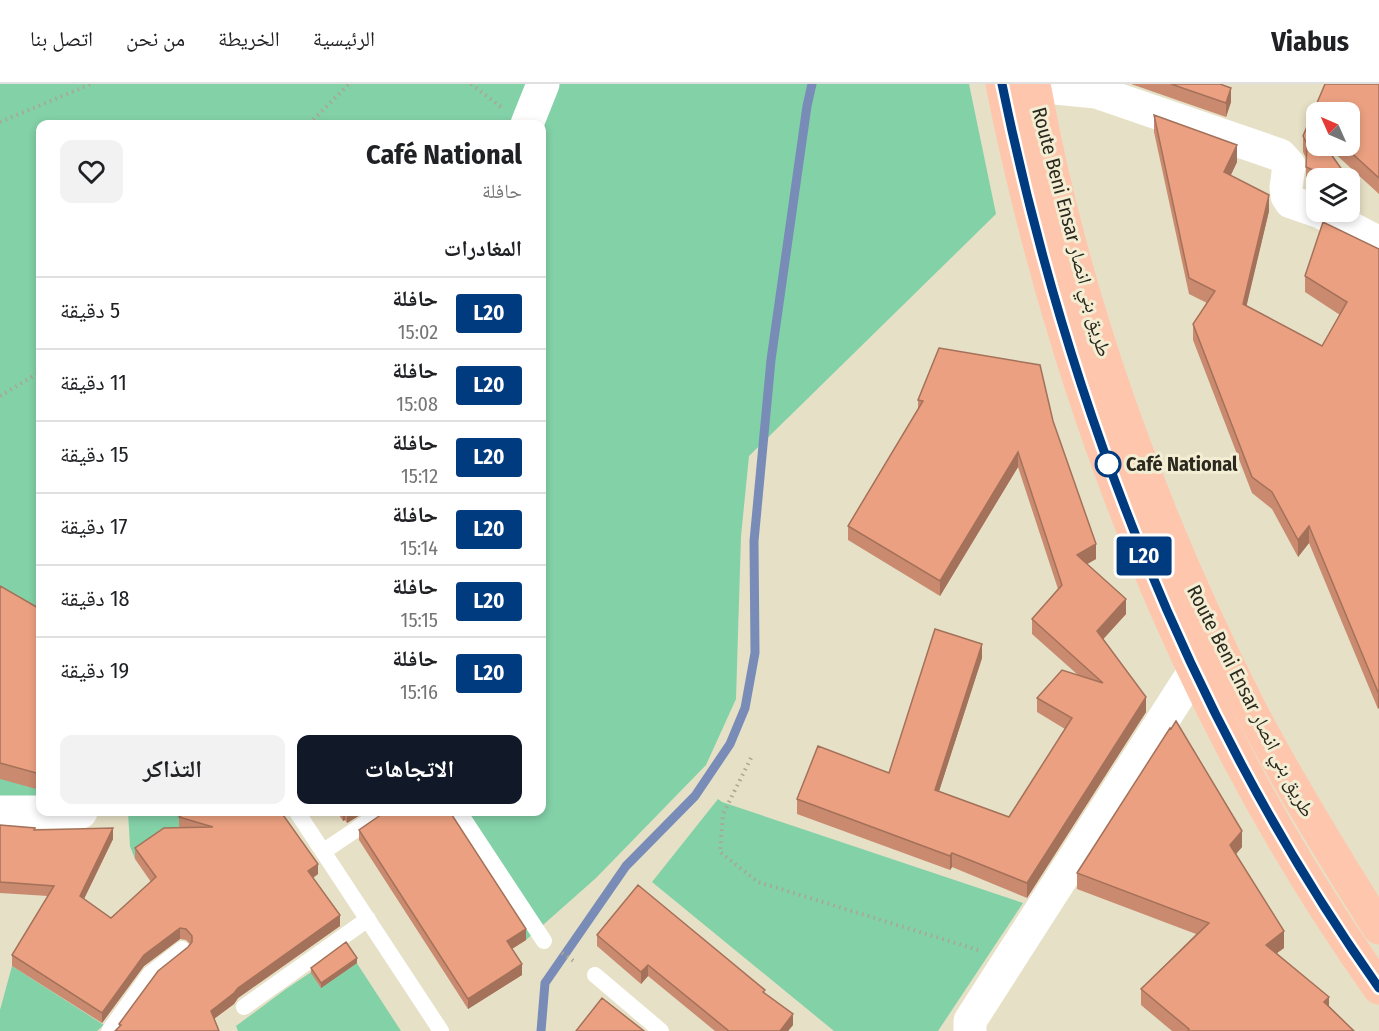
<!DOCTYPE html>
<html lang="ar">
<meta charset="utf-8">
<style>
:root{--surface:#fff;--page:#f2f2f2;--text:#202124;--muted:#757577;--line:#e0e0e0;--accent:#111827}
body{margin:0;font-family:"Fira Sans Condensed","Noto Naskh Arabic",sans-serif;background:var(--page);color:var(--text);direction:rtl;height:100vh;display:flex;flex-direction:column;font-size:22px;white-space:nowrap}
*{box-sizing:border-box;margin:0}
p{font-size:20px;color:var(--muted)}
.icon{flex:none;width:33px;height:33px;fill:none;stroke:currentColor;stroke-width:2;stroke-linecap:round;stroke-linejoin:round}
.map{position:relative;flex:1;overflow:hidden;direction:ltr}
.side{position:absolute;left:36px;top:36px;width:510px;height:696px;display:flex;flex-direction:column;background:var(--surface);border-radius:12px;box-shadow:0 3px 9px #0003;direction:rtl}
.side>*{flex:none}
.badge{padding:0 12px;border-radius:4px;font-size:21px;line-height:39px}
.needle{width:39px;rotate:315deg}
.buttons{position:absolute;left:1306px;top:18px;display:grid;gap:12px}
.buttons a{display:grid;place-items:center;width:54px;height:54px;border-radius:12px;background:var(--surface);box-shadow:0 3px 9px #0003;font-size:30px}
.map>.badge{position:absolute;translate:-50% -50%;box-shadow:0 0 0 3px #fff}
h2{padding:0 24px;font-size:22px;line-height:54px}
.round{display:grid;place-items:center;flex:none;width:63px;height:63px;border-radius:12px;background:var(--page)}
.headline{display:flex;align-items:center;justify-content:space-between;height:102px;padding:0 24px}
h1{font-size:28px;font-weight:700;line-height:45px}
.primary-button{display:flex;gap:12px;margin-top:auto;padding:12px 24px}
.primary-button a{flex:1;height:69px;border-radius:12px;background:var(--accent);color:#fff;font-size:24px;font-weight:700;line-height:69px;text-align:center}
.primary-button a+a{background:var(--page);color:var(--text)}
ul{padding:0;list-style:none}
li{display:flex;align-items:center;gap:18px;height:72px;padding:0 24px;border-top:2px solid var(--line)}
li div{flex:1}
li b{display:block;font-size:22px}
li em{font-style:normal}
li .badge{min-width:66px;font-weight:700;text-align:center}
header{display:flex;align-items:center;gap:36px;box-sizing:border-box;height:84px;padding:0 30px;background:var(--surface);border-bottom:2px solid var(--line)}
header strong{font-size:28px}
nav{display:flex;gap:33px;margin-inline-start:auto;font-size:21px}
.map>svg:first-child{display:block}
.grass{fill:#83d1a7}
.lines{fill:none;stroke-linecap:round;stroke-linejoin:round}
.stream{stroke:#788cb7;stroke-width:9}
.path{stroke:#aaa691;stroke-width:4;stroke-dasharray:1.5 4.5;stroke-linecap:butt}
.service{stroke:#fff;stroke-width:16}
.minor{stroke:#fff;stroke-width:33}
.trunk{stroke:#fec6ac;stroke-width:33}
.wall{fill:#ca8a6f;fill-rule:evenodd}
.shaded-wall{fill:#a4715a}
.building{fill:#eba181;stroke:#a4715a;stroke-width:1.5}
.line-casing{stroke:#fff;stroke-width:14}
.line{stroke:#003b80;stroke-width:9}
.stop-dot{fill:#fff;stroke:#003b80;stroke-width:3}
.labels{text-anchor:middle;stroke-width:6;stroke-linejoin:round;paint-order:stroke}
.street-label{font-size:20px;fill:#2b291f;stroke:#f3eed3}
.stop-label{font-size:20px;font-weight:bold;fill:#2b291f;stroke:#f3eed3;text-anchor:start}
</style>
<header>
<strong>Viabus</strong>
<nav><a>الرئيسية</a><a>الخريطة</a><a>من نحن</a><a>اتصل بنا</a></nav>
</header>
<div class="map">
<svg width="1379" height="947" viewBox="0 0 1379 947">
<rect width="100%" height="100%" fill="#e6e0c6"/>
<!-- grass -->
<path class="grass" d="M0 0H969L996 130 749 372 741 452 736 615 706 681 596 794 526 856 453 728H542V40H40V719L0 715Z
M718 715 722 718 1023 819 938 947H834L652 798Z
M128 728H201L135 775 130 762Z
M347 864 401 947H238L236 942 286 905Z
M12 882 104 941 97 947H0V926Z"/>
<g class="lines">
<!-- stream -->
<path class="stream" d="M541 947 545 899 626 782 695 712 730 660 745 624 755 569 754 457 771 276 807 22 812 0"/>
<!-- path -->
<path class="path" d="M471 0 501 23
M0 38 91 0
M309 40 349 0
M0 312 40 288
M751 674 723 730 720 768 758 798 978 866
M562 869 575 878"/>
<!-- service -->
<path class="service" d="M297 728 441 947
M459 728 544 857
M324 767 382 728
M595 891 661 947
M244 923 368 835
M109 947 150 890 182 865"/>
<!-- minor -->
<path class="minor" d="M1035 2 1096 8 1280 71 1289 81 1286 104 1287 112 1291 118 1320 128 1379 159
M527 40 543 0
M0 728H81
M970 947V937L1195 586"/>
<!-- trunk -->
<path class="trunk" d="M1002 0C1067 321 1189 636 1379 904
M1034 0C1072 211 1151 430 1248 621 1288 698 1333 771 1379 844"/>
</g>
<!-- wall -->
<path class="wall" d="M1131 0H1220L1231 18 1226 33Z
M1325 0H1379V110L1330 65 1329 66 1348 94H1317V104L1306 99V74L1303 68V52ZM1317 28H1350V62H1317Z
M1154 31 1237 78 1231 91 1269 127 1246 222 1322 262 1340 231 1305 208V192L1379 165 1378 625 1309 459 1298 473 1272 425 1252 409 1193 256V240L1207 219 1189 210 1154 48Z
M1350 97 1355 105V121L1350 119Z
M918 316 1053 337 1096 475 1086 480 1126 530 1103 555 1146 628 1027 814 952 783 950 786 797 730V715L889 689 982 574 939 707 1009 733 1065 645 1037 628V614L1078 591 1032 550V535L1058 505 1018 383 940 512 848 456V442L918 326Z
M0 502 40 525V706L0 695Z
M187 728 318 790 313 794 340 842 238 914 234 920 214 935 119 943V940L188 863 190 860 186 856 180 855 144 882 102 939 12 882V871L48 812 0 809V741L113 755 84 815 111 834 151 798 135 775V764L179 743V733Z
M337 728H365L347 739 345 736 343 737Z
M359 746 526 856 512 865 522 891 468 925 359 756Z
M1242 763 1236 770 1284 864 1277 869 1354 947H1172L1141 921V905L1196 850 1077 805V789Z
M597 851 765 909 793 941 788 947H715L648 892 641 900 597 862Z
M357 879 321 904 311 889V884Z"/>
<!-- shaded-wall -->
<path class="shaded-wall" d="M1231 4V18L1226 33V19Z
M1237 61V78L1224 105V88Z
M1322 62H1330V65L1322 72Z
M1269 111V127L1243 237V220Z
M1018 368V383L940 512V497Z
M1309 442V459L1298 473V456Z
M1096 460V475L1077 486V471Z
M1126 515V530L1097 562V547Z
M982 560V574L935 720V706Z
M1379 607V624L1378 625V608Z
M1146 613V628L1027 814V799Z
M343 728H345V736L343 737Z
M347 728H365L347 739Z
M113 744V755L80 823V812Z
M1242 747V763L1230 777V761Z
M952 769V783L950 786V772Z
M318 780V790L308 797V787Z
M340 831V842L238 914 234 920 211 937V927L238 904Z
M180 844V855L144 882 102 939V929L144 871Z
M526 845V856L507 868V857Z
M1284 847V864L1266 877V861Z
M357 874V879L321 904V899Z
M522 880V891L468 925V915Z
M648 881V892L641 900V888Z
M1329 913V930L1324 918Z
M793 930V941L788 947H780Z"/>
<!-- building -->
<path class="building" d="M1171 0H1220L1231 4 1226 19Z
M1325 0H1379V94L1344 62H1350V28H1317V62H1325L1348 94H1332L1306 83 1307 60 1303 52Z
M1154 31 1237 61 1224 88 1269 111 1243 220 1322 262 1347 218 1305 192 1323 138 1379 165V607L1378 608 1309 442 1298 456 1272 408 1252 393 1193 240 1215 207 1189 194Z
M1350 97 1355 105 1350 103Z
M939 264 1040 281 1053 337 1096 460 1077 471 1126 515 1097 547 1146 613 1027 799 952 769 950 772 797 715 818 662 889 689 935 545 982 560 935 706 1009 733 1072 634 1037 614 1062 586 1103 599 1032 535 1062 501 1018 368 940 497 848 442 923 317 918 316Z
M0 502 40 525V690L0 679Z
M1176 637 1242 747 1230 761 1284 847 1266 861 1329 913 1324 918 1354 947H1188L1189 945 1141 905 1209 839 1077 789 1170 644 1171 645Z
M187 728H271L273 731 278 728H281L318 780 308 787 340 831 238 904 234 909 211 927 219 947H115L121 941 119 940 158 887 188 863 192 858V852L186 845 180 844 144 871 102 929 12 871 54 802 0 798V741L35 744 34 746 113 744 80 812 111 834 156 793 135 764 164 744 213 743 179 733Z
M385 728H450L526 845 507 857 522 880 468 915 359 746Z
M638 801 765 906 763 908 793 930 780 947H729L648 881 641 888 597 851Z
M346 858 357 874 321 899 311 884Z
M602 914 644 947H576Z"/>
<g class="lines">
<defs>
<path id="line" d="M1002 0C1068 321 1189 636 1379 904"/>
</defs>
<!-- line casing -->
<use href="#line" class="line-casing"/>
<!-- line -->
<use href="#line" class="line"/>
</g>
<!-- markers -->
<circle class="stop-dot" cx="1108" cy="380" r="12"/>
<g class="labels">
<!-- street labels -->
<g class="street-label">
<text transform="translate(1072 148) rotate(75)" y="7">Route Beni Ensar طريق بني انصار</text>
<text transform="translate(1251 617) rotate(63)" y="7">Route Beni Ensar طريق بني انصار</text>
</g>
<!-- stop labels -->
<g class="stop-label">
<text x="1126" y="387">Café National</text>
</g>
</g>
</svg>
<div class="buttons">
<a><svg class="needle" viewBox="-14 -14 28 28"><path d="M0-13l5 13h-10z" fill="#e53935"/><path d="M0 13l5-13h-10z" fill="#757577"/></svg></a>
<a><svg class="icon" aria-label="layers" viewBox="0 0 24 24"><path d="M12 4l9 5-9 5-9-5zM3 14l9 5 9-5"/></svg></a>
</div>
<b class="badge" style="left:1144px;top:472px;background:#003b80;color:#fff">L20</b>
<section class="side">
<div class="headline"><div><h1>Café National</h1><p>حافلة</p></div><a class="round"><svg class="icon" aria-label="heart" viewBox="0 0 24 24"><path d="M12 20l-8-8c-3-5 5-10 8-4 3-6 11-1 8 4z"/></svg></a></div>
<h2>المغادرات</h2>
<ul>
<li><span class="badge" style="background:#003b80;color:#fff">L20</span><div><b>حافلة</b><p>15:02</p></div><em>5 دقيقة</em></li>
<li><span class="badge" style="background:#003b80;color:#fff">L20</span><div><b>حافلة</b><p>15:08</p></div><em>11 دقيقة</em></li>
<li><span class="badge" style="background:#003b80;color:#fff">L20</span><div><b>حافلة</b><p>15:12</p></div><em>15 دقيقة</em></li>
<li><span class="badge" style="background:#003b80;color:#fff">L20</span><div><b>حافلة</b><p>15:14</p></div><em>17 دقيقة</em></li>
<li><span class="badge" style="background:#003b80;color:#fff">L20</span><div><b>حافلة</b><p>15:15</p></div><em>18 دقيقة</em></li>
<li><span class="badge" style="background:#003b80;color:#fff">L20</span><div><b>حافلة</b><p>15:16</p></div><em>19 دقيقة</em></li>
</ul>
<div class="primary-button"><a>الاتجاهات</a><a>التذاكر</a></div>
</section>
</div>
